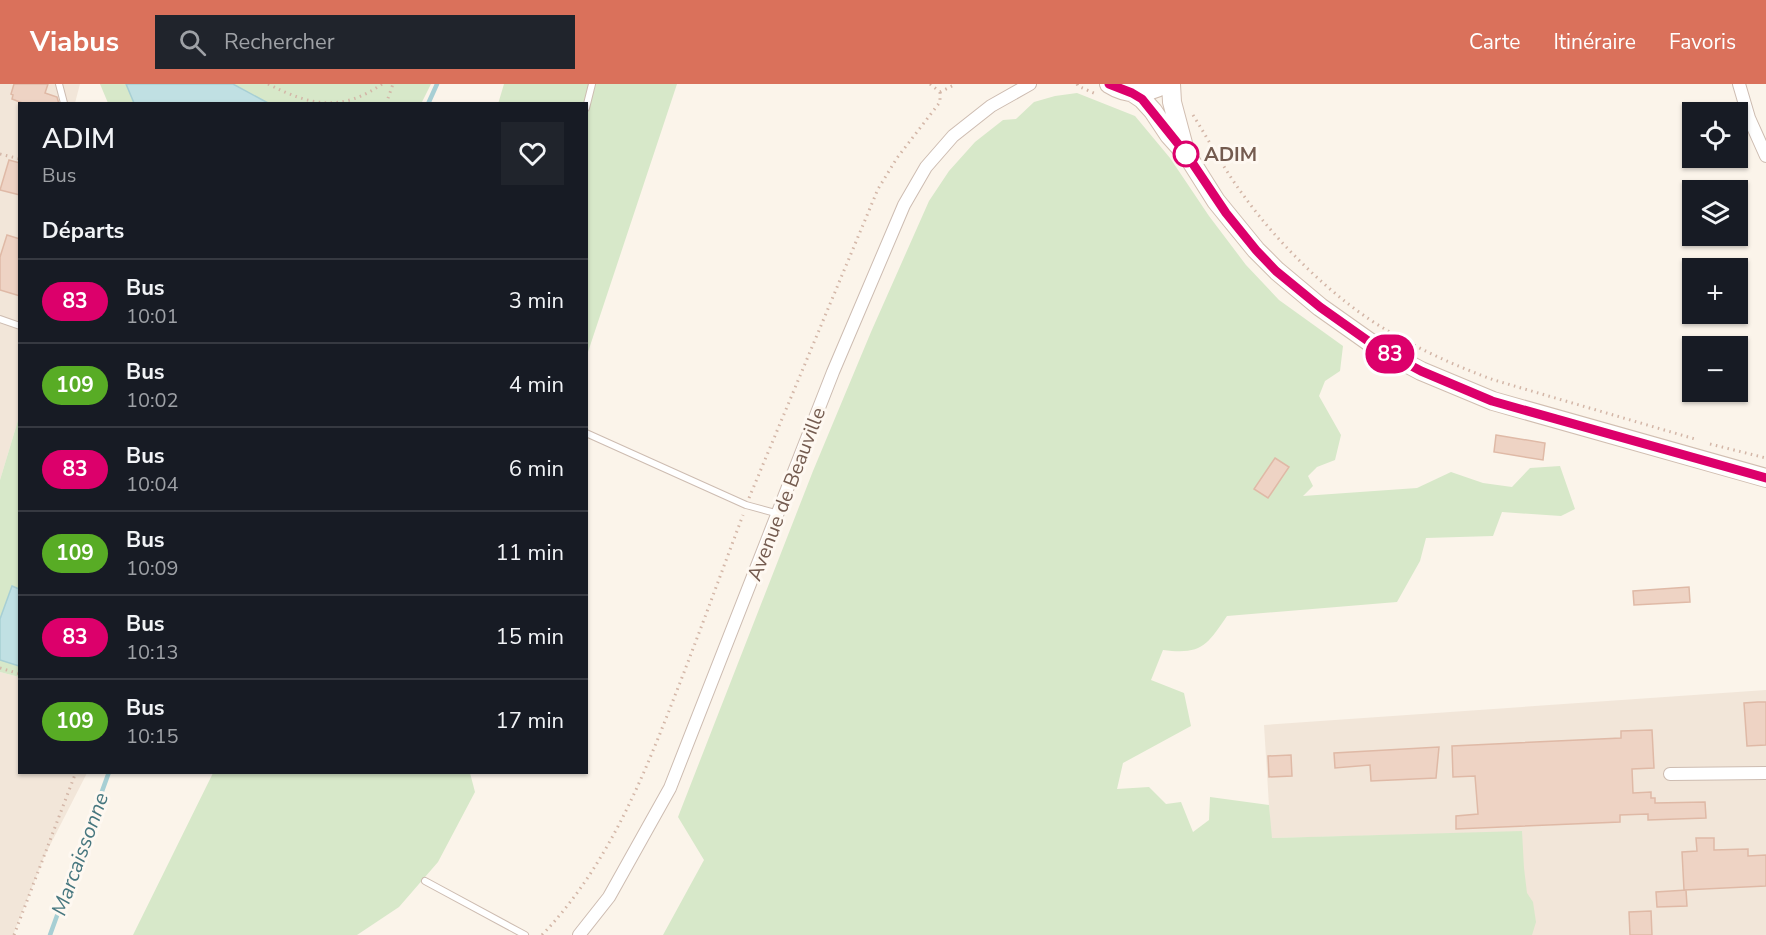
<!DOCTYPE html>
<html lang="fr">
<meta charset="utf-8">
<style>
:root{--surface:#171b24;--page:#20242c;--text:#f1f3f6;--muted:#9ea1a6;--line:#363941;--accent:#da715b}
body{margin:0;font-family:"Nunito Sans",sans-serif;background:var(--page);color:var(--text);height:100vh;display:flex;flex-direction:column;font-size:22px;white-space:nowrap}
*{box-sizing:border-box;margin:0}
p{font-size:20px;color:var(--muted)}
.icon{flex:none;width:33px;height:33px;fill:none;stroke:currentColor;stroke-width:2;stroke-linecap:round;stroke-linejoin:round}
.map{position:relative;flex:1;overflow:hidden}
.panel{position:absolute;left:18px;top:18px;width:570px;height:672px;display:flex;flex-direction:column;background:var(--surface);border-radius:0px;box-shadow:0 2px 4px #0004}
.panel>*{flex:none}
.badge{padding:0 12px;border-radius:20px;font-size:21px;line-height:39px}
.controls{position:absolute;left:1682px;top:18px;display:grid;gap:12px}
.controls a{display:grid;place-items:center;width:66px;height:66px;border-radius:0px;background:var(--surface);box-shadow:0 2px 4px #0004;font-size:30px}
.map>.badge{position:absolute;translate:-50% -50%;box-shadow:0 0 0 3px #fff}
h2{padding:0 24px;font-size:22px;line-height:54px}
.round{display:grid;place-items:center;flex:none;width:63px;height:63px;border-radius:0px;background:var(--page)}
.summary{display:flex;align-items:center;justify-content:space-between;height:102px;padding:0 24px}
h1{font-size:28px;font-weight:600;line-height:45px}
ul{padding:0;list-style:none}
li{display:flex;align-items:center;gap:18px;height:84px;padding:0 24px;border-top:2px solid var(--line)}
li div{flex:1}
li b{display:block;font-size:22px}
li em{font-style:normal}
li .badge{min-width:66px;font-weight:700;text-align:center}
header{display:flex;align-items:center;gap:36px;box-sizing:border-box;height:84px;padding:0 30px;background:var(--accent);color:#fff}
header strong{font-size:28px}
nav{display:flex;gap:33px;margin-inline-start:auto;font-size:21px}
.search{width:420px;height:54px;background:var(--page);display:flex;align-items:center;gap:15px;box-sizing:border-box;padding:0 21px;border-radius:0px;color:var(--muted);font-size:22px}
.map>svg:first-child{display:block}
.residential{fill:#f2e6d9}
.green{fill:#d7e8c9}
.water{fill:#c0e0e3;stroke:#a7cfd4;stroke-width:1.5}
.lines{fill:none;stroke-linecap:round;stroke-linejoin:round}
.stream{stroke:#a7cfd4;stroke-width:4.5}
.building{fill:#eed3c4;stroke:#dfb9a6;stroke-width:1.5}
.service-casing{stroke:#cdbcb1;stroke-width:8}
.minor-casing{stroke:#cdbcb1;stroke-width:14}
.secondary-casing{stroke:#d1beb1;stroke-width:20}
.path{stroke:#d3b6a7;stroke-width:3;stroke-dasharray:1.5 4.5;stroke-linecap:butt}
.service{stroke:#fff;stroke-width:6}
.minor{stroke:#fff;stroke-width:12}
.secondary{stroke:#fff;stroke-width:18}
.line-casing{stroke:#fff;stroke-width:14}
.line{stroke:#dc006b;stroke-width:9}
.stop-dot{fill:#fff;stroke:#dc006b;stroke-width:3}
.labels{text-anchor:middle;stroke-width:6;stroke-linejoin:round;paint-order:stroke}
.stop-label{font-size:20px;font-weight:bold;fill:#745b4f;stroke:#fef8f1;text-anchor:start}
.street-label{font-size:20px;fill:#745b4f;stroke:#fef8f1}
.water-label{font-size:21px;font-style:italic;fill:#47777f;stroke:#fef8f1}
</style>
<header>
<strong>Viabus</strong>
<div class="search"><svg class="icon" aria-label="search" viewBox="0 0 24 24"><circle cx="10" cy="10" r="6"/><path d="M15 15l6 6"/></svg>Rechercher</div>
<nav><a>Carte</a><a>Itinéraire</a><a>Favoris</a></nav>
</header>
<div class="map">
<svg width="1766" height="851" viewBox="0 0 1766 851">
<rect width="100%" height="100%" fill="#fbf4ea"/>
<!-- residential -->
<path class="residential" d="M0 0H80L75 19 20 20 19 333 0 396Z
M0 588 19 593 20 688 87 689 44 773 13 851H0Z
M1766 606V851H1527L1521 748 1271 754 1264 641Z"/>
<!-- green -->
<path class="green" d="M100 0H431L421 20 108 19Z
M504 0H677L587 271 586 20H498Z
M1077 9 1135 32 1170 74 1209 132 1246 181 1279 216 1343 262 1340 287 1325 297 1319 312 1341 351 1335 376 1317 383 1308 392 1313 402 1303 412 1417 404 1451 388 1483 399 1512 403 1530 384 1560 382 1575 425 1561 432 1502 428 1493 452 1426 454 1420 477 1397 518 1227 532C1207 561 1202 571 1163 566L1151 596 1184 609 1191 642 1123 679 1117 705 1149 703 1166 720 1181 718 1193 748 1209 736 1210 713 1269 721 1272 754 1522 747 1524 784 1527 809 1533 818 1536 838 1532 851H663L704 776 678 733 813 387 871 248 929 117 949 87 975 58 1003 36 1016 35 1034 18 1055 12Z
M19 333V593L0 588V396Z
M213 689H470L475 708 438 778 399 823 357 851H133Z"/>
<!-- water -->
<path class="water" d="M126 0H233L268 19H134Z
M12 502 19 505V582L0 576V535Z"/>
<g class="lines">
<!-- stream -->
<path class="stream" d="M428 20 437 0
M50 851 109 688"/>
</g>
<!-- building -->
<path class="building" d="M14 0H48L45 9 57 13 59 20H25L12 15 13 11 11 10Z
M9 76 20 79V111L0 106Z
M7 151 20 155V212L0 206V173Z
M1496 351 1545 359 1543 376 1494 368Z
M1275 374 1289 383 1268 414 1254 405Z
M1689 503 1690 518 1634 521 1633 507Z
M1758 618H1766V661L1747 662 1744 619Z
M1652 646 1654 684 1632 685 1633 709 1651 708V714H1655V719L1705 718 1706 734 1648 736V730L1620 731V738L1456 745V732L1478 730 1475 692 1453 693 1452 662 1621 654V647Z
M1439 663 1436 694 1371 697 1370 681 1335 684 1334 669Z
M1291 671 1292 692 1269 693 1268 672Z
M1696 754H1714V766L1748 765V772L1766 771V802L1684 806 1682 768 1697 767Z
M1686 806 1687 822 1657 823 1656 808Z
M1651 827 1652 851H1630L1629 828Z"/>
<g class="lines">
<defs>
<path id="service" d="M59 0 64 19
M586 24 592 0
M0 235 20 242
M586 349 746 421 779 430
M425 797 525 851"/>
<path id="minor" d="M1739 0 1749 34 1766 72
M1670 690 1766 689
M579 851 609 813 670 704 833 288 904 121 926 83 953 52 991 22 1030 0"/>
<path id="secondary" d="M1109 0C1128 12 1147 10 1165 0
M1171 0 1172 18 1184 63
M1133 9 1142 15 1153 27 1169 51 1187 71 1216 117 1256 166 1277 187 1320 223 1378 264 1421 287 1493 317 1766 394"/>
</defs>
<!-- service casing -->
<use href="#service" class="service-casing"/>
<!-- minor casing -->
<use href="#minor" class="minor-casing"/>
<!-- secondary casing -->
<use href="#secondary" class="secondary-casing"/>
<!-- path -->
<path class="path" d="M268 0C309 21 341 29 382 0
M930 0 940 8
M1077 0 1078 2 1096 10
M940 8 956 0
M386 20 393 0
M1193 31C1210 58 1225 87 1244 112 1279 161 1338 219 1390 248 1423 267 1458 283 1494 296L1695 355
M0 70 20 75
M1710 360 1766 374
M749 414 878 105 897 74 940 18V8
M0 584 20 590
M14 851 76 688
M542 851C606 784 641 699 674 614 698 553 720 492 743 431"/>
<!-- service -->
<use href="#service" class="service"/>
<!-- minor -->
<use href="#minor" class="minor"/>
<!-- secondary -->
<use href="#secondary" class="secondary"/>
</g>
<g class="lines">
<defs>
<path id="line" d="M1109 0 1132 9 1142 15 1187 71 1226 129 1256 166 1276 187 1320 223 1378 264 1421 287 1492 317 1766 394"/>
</defs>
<!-- line casing -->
<use href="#line" class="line-casing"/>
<!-- line -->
<use href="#line" class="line"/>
</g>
<!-- markers -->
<circle class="stop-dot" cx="1186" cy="70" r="12"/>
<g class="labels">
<!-- stop labels -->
<g class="stop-label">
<text x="1204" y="77">ADIM</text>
</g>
<!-- street labels -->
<g class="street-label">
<text transform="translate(786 410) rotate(-69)" y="7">Avenue de Beauville</text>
</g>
<!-- water labels -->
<g class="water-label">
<text transform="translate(80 770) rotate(-70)" y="7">Marcaissonne</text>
</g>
</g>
</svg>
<div class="controls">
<a><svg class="icon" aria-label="locate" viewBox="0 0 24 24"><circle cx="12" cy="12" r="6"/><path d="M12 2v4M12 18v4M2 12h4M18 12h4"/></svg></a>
<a><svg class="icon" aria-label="layers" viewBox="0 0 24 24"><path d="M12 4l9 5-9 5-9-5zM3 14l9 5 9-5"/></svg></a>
<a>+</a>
<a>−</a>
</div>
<b class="badge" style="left:1390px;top:270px;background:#dc006b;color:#fff">83</b>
<section class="panel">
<div class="summary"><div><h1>ADIM</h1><p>Bus</p></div><a class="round"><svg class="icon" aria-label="heart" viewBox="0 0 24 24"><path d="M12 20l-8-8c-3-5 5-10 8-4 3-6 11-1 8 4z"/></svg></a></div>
<h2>Départs</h2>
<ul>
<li><span class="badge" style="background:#dc006b;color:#fff">83</span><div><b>Bus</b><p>10:01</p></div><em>3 min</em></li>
<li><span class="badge" style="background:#58ac25;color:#fff">109</span><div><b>Bus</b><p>10:02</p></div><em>4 min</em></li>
<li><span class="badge" style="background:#dc006b;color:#fff">83</span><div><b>Bus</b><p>10:04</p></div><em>6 min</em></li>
<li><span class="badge" style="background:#58ac25;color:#fff">109</span><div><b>Bus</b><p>10:09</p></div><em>11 min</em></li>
<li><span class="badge" style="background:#dc006b;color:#fff">83</span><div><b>Bus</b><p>10:13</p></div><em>15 min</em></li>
<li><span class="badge" style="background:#58ac25;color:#fff">109</span><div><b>Bus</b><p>10:15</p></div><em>17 min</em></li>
</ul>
</section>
</div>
